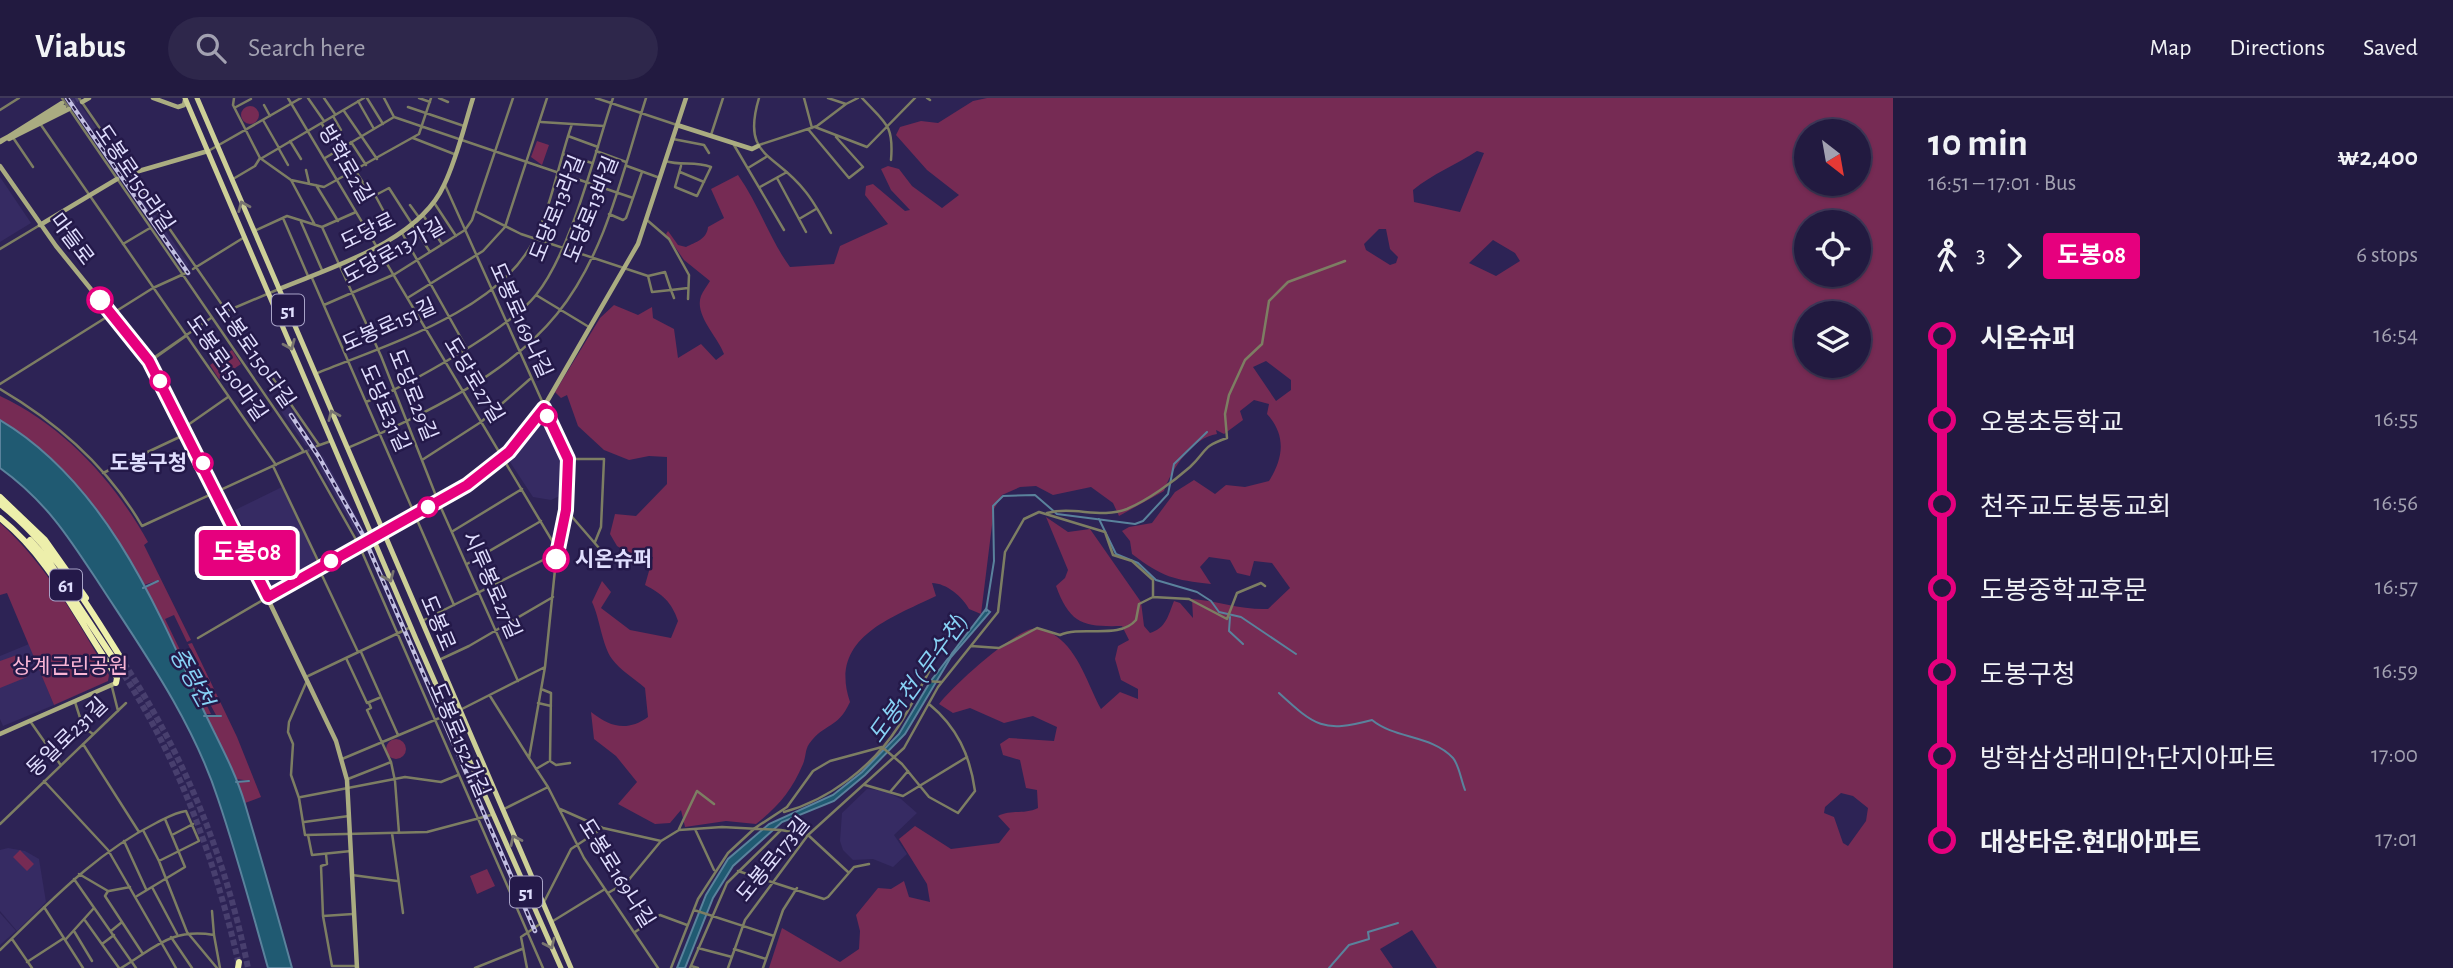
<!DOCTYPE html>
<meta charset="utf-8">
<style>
:root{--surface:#221a40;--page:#2e274b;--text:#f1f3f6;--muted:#a2a1b1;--line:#3f3859}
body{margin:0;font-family:"Alegreya Sans","Noto Sans KR",sans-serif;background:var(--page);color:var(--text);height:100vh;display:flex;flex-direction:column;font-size:26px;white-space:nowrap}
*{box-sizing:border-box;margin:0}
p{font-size:23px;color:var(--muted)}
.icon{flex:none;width:38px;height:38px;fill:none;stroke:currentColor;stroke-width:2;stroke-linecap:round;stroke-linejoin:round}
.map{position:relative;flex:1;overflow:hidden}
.details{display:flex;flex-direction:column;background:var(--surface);width:560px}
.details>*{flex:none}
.badge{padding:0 14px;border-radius:5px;font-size:24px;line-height:46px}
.needle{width:46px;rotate:149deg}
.buttons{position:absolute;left:1794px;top:21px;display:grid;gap:14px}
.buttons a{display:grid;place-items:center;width:77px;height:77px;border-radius:50%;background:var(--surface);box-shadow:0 2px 5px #0004,0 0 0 2px var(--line);font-size:35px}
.map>.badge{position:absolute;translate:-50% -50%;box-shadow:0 0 0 4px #fff}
.legs{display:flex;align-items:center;gap:10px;height:77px;padding:0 35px;font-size:23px}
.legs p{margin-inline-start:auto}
.headline{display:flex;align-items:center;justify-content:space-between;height:119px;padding:0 35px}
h1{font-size:38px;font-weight:700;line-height:52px}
ul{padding:0 35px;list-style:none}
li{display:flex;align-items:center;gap:24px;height:84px;font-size:26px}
li i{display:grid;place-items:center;width:10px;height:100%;margin:0 9px;background:currentColor}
li i::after{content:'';width:18px;height:18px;margin:-9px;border:5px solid;border-radius:50%;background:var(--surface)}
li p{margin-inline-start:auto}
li:first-child i{background:linear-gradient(#0000 50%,currentColor 0)}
li:last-child i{background:linear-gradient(currentColor 50%,#0000 0)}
header{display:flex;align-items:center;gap:42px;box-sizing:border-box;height:98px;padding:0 35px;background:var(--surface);border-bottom:2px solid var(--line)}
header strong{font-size:33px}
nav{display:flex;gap:38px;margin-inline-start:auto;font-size:24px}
.search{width:490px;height:63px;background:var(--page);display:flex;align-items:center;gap:18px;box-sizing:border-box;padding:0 24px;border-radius:38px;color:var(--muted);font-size:26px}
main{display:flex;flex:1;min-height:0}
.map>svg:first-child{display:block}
.built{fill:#362b63}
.green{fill:#762b54;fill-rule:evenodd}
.water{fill:#205a72;stroke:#5a829c;stroke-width:2}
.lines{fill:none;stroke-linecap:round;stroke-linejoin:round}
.stream{stroke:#5a829c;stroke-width:2}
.street-tunnel{stroke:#483f6e;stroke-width:2.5;stroke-dasharray:2.5 1.5;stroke-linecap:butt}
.secondary-tunnel{stroke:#483f6e;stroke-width:4.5;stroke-dasharray:4.5 2;stroke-linecap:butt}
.highway-tunnel{stroke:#483f6e;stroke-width:6;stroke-dasharray:6 3;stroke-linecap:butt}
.street{stroke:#7d7e63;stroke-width:2.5}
.secondary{stroke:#aaac81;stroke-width:4.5}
.primary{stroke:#cdcf97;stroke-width:5}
.highway{stroke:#edefab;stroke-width:6}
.rail-casing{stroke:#c2bfe2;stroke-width:4.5}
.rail{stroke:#241949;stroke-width:2;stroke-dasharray:5;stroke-linecap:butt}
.oneway{stroke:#787470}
.line-1-casing{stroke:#fff;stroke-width:16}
.line-1{stroke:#e6007e;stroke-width:10}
.stop-1-dot{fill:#fff;stroke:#e6007e;stroke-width:3.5}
.labels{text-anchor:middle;stroke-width:5;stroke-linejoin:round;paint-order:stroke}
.shield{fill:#241949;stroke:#a8a3c8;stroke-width:2}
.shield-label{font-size:19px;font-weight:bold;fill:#e0defe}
.street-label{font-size:21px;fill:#e0defe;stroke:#241949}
.stop-label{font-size:21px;font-weight:bold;fill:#e0defe;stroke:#241949;text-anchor:end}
.park-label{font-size:21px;fill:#fab5d5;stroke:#241949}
.water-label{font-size:23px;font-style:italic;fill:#87d2f5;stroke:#241949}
</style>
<header>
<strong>Viabus</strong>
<div class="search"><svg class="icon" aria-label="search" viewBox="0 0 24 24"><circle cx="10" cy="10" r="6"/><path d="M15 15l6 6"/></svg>Search here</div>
<nav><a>Map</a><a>Directions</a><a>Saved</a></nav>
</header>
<main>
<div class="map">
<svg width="1893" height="870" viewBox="0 0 1893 870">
<rect width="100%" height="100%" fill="#2d2355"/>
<!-- built -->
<path class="built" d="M64 0H76L189 167 182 171Z
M0 79 31 125 0 144Z
M282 300 294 316 312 345 306 348 285 319 276 306Z
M542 319 563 361 562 397 551 402 533 399 508 361Z
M323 358 366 436 359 440 315 362Z
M282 389 318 464 317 467 272 491 235 412Z
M29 546 54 607 3 628 0 621V558Z
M867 691 885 693 901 701 917 715 894 737 907 756 893 769 873 761 853 762 843 752 840 743 842 715Z
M8 750 25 753 39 761 46 804 17 833 0 813V752Z
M0 815 16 833 0 847Z"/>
<!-- green -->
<path class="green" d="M987 0H1893V870H1437L1412 832 1380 851 1393 870H769L782 830 840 864 859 851 860 833 856 817 878 790 891 791 904 783 909 799 930 804 927 786 899 741 915 728 951 751 999 745 1010 731 998 718C1011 711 1024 717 1038 710L1037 692 1026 690 1020 662 1003 657 1000 646 1009 640 1054 643 1057 629 1033 618 1004 625 970 610 953 615 939 606C955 586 1007 539 1031 531 1039 529 1049 533 1056 538 1079 554 1088 587 1101 611L1120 594 1138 601V591L1121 582 1115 561 1118 548 1129 542 1122 528C1083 529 1070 526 1056 488L1065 480 1068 472 1046 419 1068 434 1090 431 1141 504 1144 528 1150 535C1166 530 1168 518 1174 503L1180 505 1193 520 1192 501C1218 503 1241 512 1268 511L1290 490 1272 465 1254 463 1250 478 1237 475 1230 462 1209 459 1200 469 1211 486C1174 482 1162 479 1132 456L1130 443 1122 433 1129 429 1152 425 1175 394 1194 382 1215 396 1226 387 1245 389 1269 383C1284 359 1286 337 1267 316L1269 306 1254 302 1240 313 1243 322 1224 336 1216 332 1217 336C1193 339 1171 372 1164 393L1119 418 1113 405 1091 389 1053 397 1036 388 1020 389 1002 397 994 411 981 516 969 511C963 499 946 485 932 485L936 498C891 520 828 540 850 604 837 632 825 624 809 646 805 652 806 659 803 666 792 692 778 709 756 726L726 723 685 729 681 712 670 725 655 726 618 706 637 684 616 658 594 641 591 614C610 629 627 634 648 619L645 590C635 581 620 572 612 561 602 547 600 521 592 504L602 483 611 494 601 510 630 532 671 540 678 523C672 504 662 496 645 487L653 459 639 461 617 448 610 436 615 416 636 418 667 386V359L649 358 629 362 604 352 578 328 567 297 561 300 555 294 600 220 614 207 638 217 652 209 653 220 674 231 678 260 701 246 716 262 724 256C718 239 694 217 701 198 703 193 707 188 710 183L684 162 666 136 668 133 678 147 686 149C696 144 707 141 708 129L724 120 711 91 738 77C759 107 770 142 790 169L834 166 840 148 888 126 865 97 866 88 873 86 905 113 910 112 891 92 881 71 888 68 899 71 912 88 942 110 959 97 927 72 896 37 900 29 921 23 938 25 973 3ZM1806 33H1858V86H1806ZM1477 53 1484 55 1460 114 1414 104 1413 92C1432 76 1456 67 1477 53ZM1806 124H1858V177H1806ZM1379 131H1386L1390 151 1398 159 1396 165 1390 167 1366 152 1364 146ZM1493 142 1515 155 1520 163 1496 178 1469 165ZM1806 215H1858V268H1806ZM1266 263 1291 282V292L1276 303 1253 269ZM1841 695 1853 698 1868 710 1866 723 1848 748 1843 745 1834 719 1824 715 1825 709Z
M241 17a9 9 0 1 1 18 0a9 9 0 1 1-18 0Z
M537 43 549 47 542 67 531 59Z
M232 252 241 266 219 281 210 267Z
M0 298C64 328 114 383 148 444L144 447 191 542 187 544 174 517 165 521 211 616H205L145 490 159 482 144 487C107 423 65 361 0 322Z
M0 425C47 467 78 524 109 577L108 583 54 607 7 495 0 497Z
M192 545 237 639 261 699 245 705 237 684 251 683 236 681 207 618H222L216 617 210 606 215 603 188 546Z
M17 557 27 579 0 590V563Z
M386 651a10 10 0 1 1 20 0a10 10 0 1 1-20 0Z
M20 752 34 766 27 773 13 759Z
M487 771 495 788 477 796 470 778Z"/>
<!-- water -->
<path class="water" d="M0 322C103 383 155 504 202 609 217 641 235 672 245 706 261 760 277 815 292 870H268C252 813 237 757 218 701 194 627 148 560 106 496 73 446 50 406 0 370Z
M986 511 990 514 951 559 905 636 865 677 834 703 782 724 733 768 713 800 685 870H677L706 797 728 761 769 726 833 697 862 674 899 636 930 584Z"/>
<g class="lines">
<!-- stream -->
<path class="stream" d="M1099 421 1116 456 1138 465 1156 482 1197 494 1211 503 1219 514 1241 519 1296 556
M143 490 158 483
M986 513 994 463 993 408 1003 398 1035 397 1057 416 1135 426 1143 423 1168 396 1174 366 1207 334
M1230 519 1229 533 1243 546
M1279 595C1315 628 1323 635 1372 622 1395 641 1432 637 1453 660 1459 667 1461 682 1465 692
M204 618H221
M236 684 249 683
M1329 870 1349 847 1369 841 1368 834 1398 825"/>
<!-- street-tunnel -->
<path class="street-tunnel" d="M307 353 317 348"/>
<!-- secondary-tunnel -->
<path class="secondary-tunnel" d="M65 9 80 0
M117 81 132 75"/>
<!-- highway-tunnel -->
<path class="highway-tunnel" d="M124 565C185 659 226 760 248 870
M119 569C179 661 215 761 239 867"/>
<!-- street -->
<path class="street" d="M62 0 304 354
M79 0 319 347
M234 0 233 7 260 60 291 82 324 89 419 36 431 0
M288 0 557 451
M308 0 324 23
M324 0 335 16
M367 0 383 26
M384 0 394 19 633 100
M419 0 430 4
M439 0 448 4
M596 0 677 27
M759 0C741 60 775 54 805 93 815 105 823 121 831 135
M804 0 812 30
M828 0 846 6 858 0
M862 0C885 25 894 26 891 62
M927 0 930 2
M358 3 374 31
M264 7 270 18
M236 9 251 1
M408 9 464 28
M0 12 19 0
M344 13 377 61
M333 18 341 32
M263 22 279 50
M541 24 604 28
M322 26 329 38
M41 27 276 367
M815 29 867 49 915 0
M808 31 849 80 863 69 836 39
M333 37 372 99 389 90 430 154
M711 37 723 0
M568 38 598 49
M413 40 454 56
M14 41 33 69
M673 41 704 47 709 55
M290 43 301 61
M351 44 366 67
M734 47 784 132
M759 47 817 28 846 6
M279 51 288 67
M210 52 301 0
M596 53 626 64
M563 56 592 65
M262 60 364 0
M325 60 394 19
M665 63C682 68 694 63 711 69L697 98 675 89 681 68
M627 68 660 80
M748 70 766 59
M306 72 309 85
M680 74 704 84
M777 80 806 134
M233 81 255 68 260 60
M291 82 315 127
M316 87 338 123
M445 87 568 361 566 412 557 452 545 569 529 660 548 689 584 760 658 870
M760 89 787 74
M375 97 383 112
M435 106 456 138
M410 107 418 118
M475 113 521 136 648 178
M609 116 623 122 626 120 642 74
M423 117 442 146
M283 120 308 178
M799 121 816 111
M647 122 669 141 689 177 688 201
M301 124 322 172
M322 129 381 258 438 403 518 583
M254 133 287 118 322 129 356 114
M402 135 466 249
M123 146 150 130
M0 151 40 127
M193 171 243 140
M312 180 454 507
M536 197 589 229
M409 199 483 153 505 129 547 0
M674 200 671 192 652 194 648 178 665 174 671 192 688 190
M324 207 395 176 465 132 472 122 513 0
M227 213 279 191
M152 262 186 238
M149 263 211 220
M315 276C385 247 498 214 534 142 552 107 559 63 572 26
M0 286 153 190 186 175
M0 291C58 325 108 369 142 428L303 354
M366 304C407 288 509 231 536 197 572 152 594 56 613 0
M185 329 228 299
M317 348 331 343
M348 350C421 317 505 280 557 216 606 156 623 72 646 0
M306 353 359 447 543 870
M568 361H604L601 429 595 444
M422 362 481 324 530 281
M273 368 321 469
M103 375 188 335
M567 413 599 450
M1047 415C1074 408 1101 421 1127 411 1148 402 1173 384 1190 369 1208 352 1201 349 1227 340L1225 316 1229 297 1245 262 1262 246 1269 203 1288 184 1345 163
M453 433 522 391
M467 466 541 423
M319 471 358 554
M424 522 557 455
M198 540 268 499
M971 548 999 550 1037 530 1060 537C1082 527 1119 542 1136 522L1139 506 1153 499 1189 501 1227 521 1237 495 1261 485 1265 488
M361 554 398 637
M346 560 367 605 379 600
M439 562 469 548 553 499
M306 579 411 529
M925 583 942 584
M306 585 289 624 288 634 293 646 291 677 299 700 305 737 427 734 491 717
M112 589 118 613
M541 591 551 595 550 663 556 667 570 665
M490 598 529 660
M75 604 83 629 93 636
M369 605 371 610 367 612 391 664 395 683 399 735
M538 605 551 608
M460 612 545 569
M30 623 60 666
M83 646 139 734
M882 649 902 666 929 699 958 715 975 693C970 657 957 629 929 606
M342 661 449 616
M536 671 548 664
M348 681 391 664
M44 683 108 752 176 870
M865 687 903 698 967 659
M890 694 908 673
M301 699 405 679 441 684 458 677
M504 711 548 689
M560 711 603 730 661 743
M784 714C829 702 873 668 898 629 910 611 919 591 930 572
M304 724 349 718
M0 726 126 605
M679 731 697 693 714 706
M695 731 714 772
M143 732 159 763 187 834 217 870
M392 735 403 815
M172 737 193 726
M308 737 312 757 351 753
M124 743 146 791
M326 756 327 766 321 768 323 818 332 868H357
M738 773 824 801 828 799 854 769 869 766
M79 776 108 793 105 798 143 856
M352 777 397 783
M74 781 136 870
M152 789 177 836
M109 793 130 789
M608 795 627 784 661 743 679 732 722 729 781 732
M137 798 185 769 165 721
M544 804 571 751 603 730
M44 809 83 870
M694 812 774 838
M212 813 214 837
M323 818 353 816
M84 821 119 870
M553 823 605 791
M74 833 92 863
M111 833 122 824
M635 834 660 817 687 827
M171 839 192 870
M12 841 32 870
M66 841 94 810
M102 846 114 837
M698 850 732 859
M734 851 766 861
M0 852C49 805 94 756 156 725 166 720 176 714 186 713L199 743 159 763
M27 864 64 840
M691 868 698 870
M121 870C156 849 171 830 214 837L220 870
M475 870 522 851
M527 870 521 839 540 826
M671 870 698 801 728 755 755 730 787 709 813 673 830 663 882 649
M690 870 727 785 781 732 808 737 848 774
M728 870 745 822 808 737 904 650 938 589 998 514 1005 454 1024 421 1039 414 1105 434 1113 457 1132 463 1153 482V499
M763 870 783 812 797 790"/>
<!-- secondary -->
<path class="secondary" d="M153 0 178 9 184 7 185 2
M82 4 89 0
M677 27 752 51 758 48
M9 41 69 11
M2 42 64 9
M0 44 62 5
M0 68 56 148 149 263 208 376 336 643 347 682 357 870
M132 75 208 53
M40 127 117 81
M279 191C332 169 419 143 444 87 457 60 464 29 473 0
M268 499 467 387 509 354 538 319 638 146 686 0
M0 636 116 585"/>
<!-- primary -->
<path class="primary" d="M185 0 416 541 561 870
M197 0 571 870"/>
<!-- highway -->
<path class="highway" d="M0 399 45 442 86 500
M0 406C53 447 89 509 124 565
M0 420C50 460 75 517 110 568L117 580 116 585
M30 442 48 462 119 569
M238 870 239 864"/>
<defs>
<path id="rail" d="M67 0 188 175
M291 317 319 359 363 437 535 833"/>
</defs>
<!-- rail casing -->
<use href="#rail" class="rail-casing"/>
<!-- rail -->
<use href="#rail" class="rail"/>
</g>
<!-- one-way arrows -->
<defs><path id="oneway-chevron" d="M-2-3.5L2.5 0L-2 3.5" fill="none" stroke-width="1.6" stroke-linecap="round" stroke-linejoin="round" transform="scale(1.75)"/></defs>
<g class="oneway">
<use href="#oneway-chevron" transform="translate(243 108) rotate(-113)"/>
<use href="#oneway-chevron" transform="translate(290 247) rotate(67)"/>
<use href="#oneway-chevron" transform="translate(333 317) rotate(-114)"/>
<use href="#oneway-chevron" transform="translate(389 479) rotate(67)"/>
<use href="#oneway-chevron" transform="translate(515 742) rotate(-116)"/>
<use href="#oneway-chevron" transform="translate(550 846) rotate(65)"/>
</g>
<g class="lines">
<defs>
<path id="line-1" d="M100 202 149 263 268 499 467 387 509 354 544 310 568 361 566 412 556 461"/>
</defs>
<!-- line-1 casing -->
<use href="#line-1" class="line-1-casing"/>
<!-- line-1 -->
<use href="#line-1" class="line-1"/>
</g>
<!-- markers -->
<g class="stop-1-dot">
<circle cx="100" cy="202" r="12"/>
<circle cx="160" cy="283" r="9"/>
<circle cx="547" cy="318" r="9"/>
<circle cx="203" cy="365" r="9"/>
<circle cx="428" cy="409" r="9"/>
<circle cx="556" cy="461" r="12"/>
<circle cx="331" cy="463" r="9"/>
</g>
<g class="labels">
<!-- shield labels -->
<g class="shield">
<rect x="272" y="196.5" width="32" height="31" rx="5"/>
<rect x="50" y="471.5" width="32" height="31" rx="5"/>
<rect x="510" y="778.5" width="32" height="31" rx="5"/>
</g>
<g class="shield-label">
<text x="288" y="219">51</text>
<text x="66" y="494">61</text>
<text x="526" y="801">51</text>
</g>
<!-- street labels -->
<g class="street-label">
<text transform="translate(346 66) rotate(60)" y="7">방학로2길</text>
<text transform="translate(135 80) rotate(56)" y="7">도봉로150라길</text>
<text transform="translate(557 110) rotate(-68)" y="7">도당로13라길</text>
<text transform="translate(591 111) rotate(-68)" y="7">도당로13바길</text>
<text transform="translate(368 133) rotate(-26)" y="7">도당로</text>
<text transform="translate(72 141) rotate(53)" y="7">마들로</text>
<text transform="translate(394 153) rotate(-29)" y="7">도당로13가길</text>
<text transform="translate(521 222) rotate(66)" y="7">도봉로169나길</text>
<text transform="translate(389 227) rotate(-24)" y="7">도봉로151길</text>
<text transform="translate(255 257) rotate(55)" y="7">도봉로150다길</text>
<text transform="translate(227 270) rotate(55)" y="7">도봉로150마길</text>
<text transform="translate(474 282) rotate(59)" y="7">도당로27길</text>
<text transform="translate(413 297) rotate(68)" y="7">도당로29길</text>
<text transform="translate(385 310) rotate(66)" y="7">도당로31길</text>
<text transform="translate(492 487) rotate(66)" y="7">시루봉로27길</text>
<text transform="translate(438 525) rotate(67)" y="7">도봉로</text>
<text transform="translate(67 639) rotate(-44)" y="7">동일로231길</text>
<text transform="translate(460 642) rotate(67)" y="7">도봉로152가길</text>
<text transform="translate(773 761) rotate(-51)" y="7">도봉로173길</text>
<text transform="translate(617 775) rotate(58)" y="7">도봉로169나길</text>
</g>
<!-- stop labels -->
<g class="stop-label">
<text x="187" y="372">도봉구청</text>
<text x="575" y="468" text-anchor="start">시온슈퍼</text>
</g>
<!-- park labels -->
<g class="park-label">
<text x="70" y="575">상계근린공원</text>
</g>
<!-- water labels -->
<g class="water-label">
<text transform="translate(192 579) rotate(61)" y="8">중랑천</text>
<text transform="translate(918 580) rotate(-54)" y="8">도봉1천 (무수천)</text>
</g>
</g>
</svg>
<div class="buttons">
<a><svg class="needle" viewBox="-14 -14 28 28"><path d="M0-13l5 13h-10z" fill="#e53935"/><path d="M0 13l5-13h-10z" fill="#a2a1b1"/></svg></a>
<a><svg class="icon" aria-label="locate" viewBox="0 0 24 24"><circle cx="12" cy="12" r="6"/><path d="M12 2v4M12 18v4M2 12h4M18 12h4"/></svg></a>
<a><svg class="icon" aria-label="layers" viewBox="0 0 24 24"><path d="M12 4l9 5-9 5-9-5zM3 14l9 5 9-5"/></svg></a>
</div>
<b class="badge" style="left:247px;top:455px;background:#e6007e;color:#fff">도봉08</b>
</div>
<section class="details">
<div class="headline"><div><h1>10 min</h1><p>16:51 – 17:01 · Bus</p></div><b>₩2,400</b></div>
<div class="legs"><svg class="icon" aria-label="walk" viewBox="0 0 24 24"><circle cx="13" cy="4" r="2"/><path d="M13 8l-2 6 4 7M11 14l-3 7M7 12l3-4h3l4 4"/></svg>3<svg class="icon" aria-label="forward" viewBox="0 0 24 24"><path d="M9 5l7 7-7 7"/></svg><b class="badge" style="background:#e6007e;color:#fff">도봉08</b><p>6 stops</p></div>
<ul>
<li><i style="color:#e6007e"></i><b>시온슈퍼</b><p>16:54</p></li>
<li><i style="color:#e6007e"></i><span>오봉초등학교</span><p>16:55</p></li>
<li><i style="color:#e6007e"></i><span>천주교도봉동교회</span><p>16:56</p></li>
<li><i style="color:#e6007e"></i><span>도봉중학교후문</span><p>16:57</p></li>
<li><i style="color:#e6007e"></i><span>도봉구청</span><p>16:59</p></li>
<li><i style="color:#e6007e"></i><span>방학삼성래미안1단지아파트</span><p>17:00</p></li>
<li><i style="color:#e6007e"></i><b>대상타운.현대아파트</b><p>17:01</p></li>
</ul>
</section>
</main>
